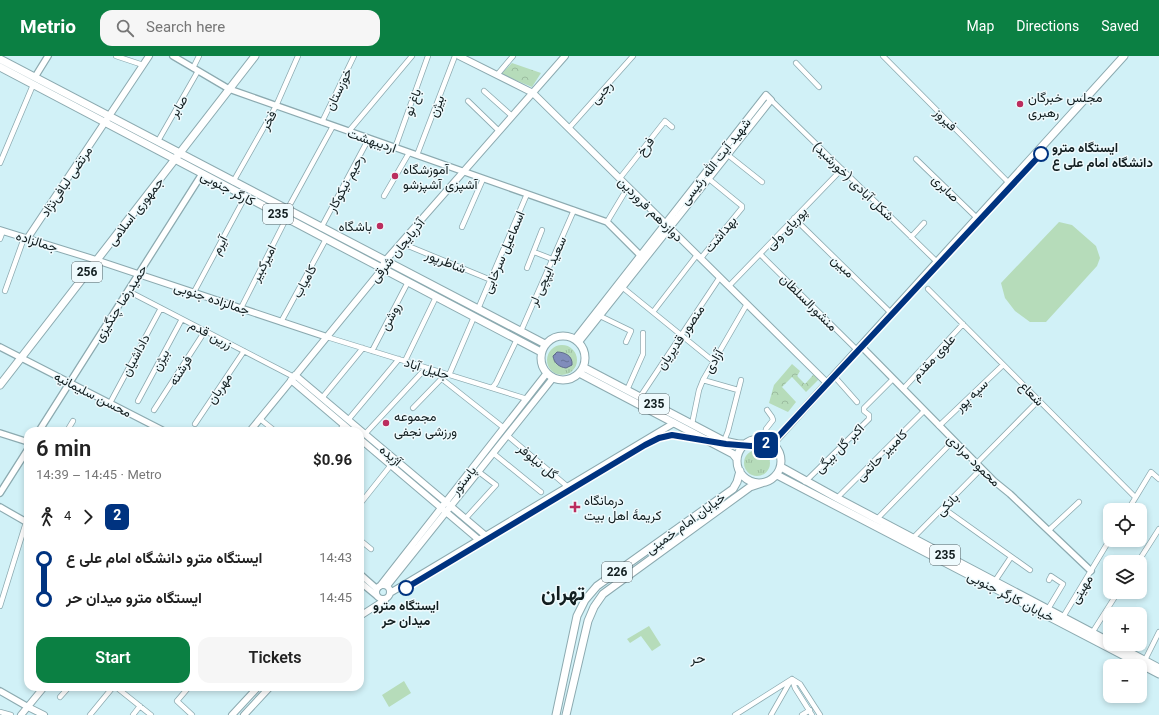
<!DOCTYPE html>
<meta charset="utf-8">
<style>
:root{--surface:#fff;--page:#f6f6f6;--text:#222;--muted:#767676;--accent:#0b8043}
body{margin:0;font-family:Georgia,Vazirmatn,serif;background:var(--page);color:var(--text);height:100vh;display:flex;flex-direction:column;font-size:15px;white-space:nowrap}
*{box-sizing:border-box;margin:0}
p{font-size:13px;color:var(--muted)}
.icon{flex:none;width:22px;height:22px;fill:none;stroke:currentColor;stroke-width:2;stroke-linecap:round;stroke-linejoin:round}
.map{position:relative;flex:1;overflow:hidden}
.panel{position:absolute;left:24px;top:371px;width:340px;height:264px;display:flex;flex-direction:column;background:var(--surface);border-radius:12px;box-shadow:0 2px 6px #0003}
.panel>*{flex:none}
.badge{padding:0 8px;border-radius:6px;font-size:14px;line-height:26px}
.buttons{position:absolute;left:1103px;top:447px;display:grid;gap:8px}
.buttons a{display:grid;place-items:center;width:44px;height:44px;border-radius:8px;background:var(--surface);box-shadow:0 2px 6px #0003;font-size:20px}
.map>.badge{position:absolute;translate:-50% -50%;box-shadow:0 0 0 2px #fff}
.legs{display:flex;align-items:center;gap:6px;height:44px;padding:0 12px;font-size:13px}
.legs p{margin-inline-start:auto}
.overview{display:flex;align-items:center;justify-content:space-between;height:68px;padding:0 12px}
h1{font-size:22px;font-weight:600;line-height:30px}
.button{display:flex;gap:8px;margin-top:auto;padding:8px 12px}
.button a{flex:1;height:46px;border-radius:12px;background:var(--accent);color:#fff;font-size:16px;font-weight:600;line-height:46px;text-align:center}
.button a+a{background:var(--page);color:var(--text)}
ul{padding:0 12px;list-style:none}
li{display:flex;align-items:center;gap:14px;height:40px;font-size:15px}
li i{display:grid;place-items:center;width:6px;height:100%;margin:0 5px;background:currentColor}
li i::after{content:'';width:10px;height:10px;margin:-5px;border:3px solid;border-radius:50%;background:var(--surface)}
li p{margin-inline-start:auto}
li:first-child i{background:linear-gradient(#0000 50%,currentColor 0)}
li:last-child i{background:linear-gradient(currentColor 50%,#0000 0)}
header{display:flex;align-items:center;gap:24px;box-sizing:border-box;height:56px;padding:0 20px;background:var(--accent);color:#fff}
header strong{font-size:19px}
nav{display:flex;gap:22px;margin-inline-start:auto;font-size:14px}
.search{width:280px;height:36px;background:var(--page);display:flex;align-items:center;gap:10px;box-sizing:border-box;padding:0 14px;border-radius:12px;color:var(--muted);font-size:15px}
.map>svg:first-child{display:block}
.grass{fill:url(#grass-tufts)}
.forest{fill:url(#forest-crowns)}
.pitch{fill:#b6dcba}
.water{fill:url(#water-ripples);stroke:#5f6b8c}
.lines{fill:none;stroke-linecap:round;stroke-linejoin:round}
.minor-casing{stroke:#8caab0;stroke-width:6}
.tertiary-casing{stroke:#8caab0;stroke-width:8}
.secondary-casing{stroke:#8caab0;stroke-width:8}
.primary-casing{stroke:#8caab0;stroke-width:9}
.minor{stroke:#fff;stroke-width:4.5}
.tertiary{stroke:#fff;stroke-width:5.5}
.secondary{stroke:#fff;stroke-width:6}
.primary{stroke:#fff;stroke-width:7}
.line-1-casing{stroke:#fff;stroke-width:9}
.line-1{stroke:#003380;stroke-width:6}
.poi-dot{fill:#bb2d5e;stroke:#eefafd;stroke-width:1.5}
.stop-1-dot{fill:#fff;stroke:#003380;stroke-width:2}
.labels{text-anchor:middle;stroke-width:3;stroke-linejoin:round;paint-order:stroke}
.shield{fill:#eefafd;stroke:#535f62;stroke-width:1}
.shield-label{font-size:12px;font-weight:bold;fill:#111d1f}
.street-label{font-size:13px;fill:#111d1f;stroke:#eefafd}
.poi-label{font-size:13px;fill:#111d1f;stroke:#eefafd;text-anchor:start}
.stop-label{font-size:13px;font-weight:bold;fill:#111d1f;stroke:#eefafd;text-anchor:start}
.neighbourhood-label{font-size:14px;fill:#111d1f;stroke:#eefafd}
.town-label{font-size:21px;font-weight:bold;fill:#111d1f;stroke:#eefafd}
</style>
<header>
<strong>Metrio</strong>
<div class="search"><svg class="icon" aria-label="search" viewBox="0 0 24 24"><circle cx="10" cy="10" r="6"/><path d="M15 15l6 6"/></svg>Search here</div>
<nav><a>Map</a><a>Directions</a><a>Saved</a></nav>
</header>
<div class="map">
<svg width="1159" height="659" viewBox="0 0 1159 659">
<defs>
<pattern id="grass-tufts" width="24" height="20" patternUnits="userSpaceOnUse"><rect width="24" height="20" fill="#b6dcba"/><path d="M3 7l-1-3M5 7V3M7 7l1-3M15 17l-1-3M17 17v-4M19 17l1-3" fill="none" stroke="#9bbc9f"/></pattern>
<pattern id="forest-crowns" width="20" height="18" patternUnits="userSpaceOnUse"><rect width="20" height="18" fill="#b6dcba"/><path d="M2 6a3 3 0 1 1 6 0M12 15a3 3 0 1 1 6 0" fill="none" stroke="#9bbc9f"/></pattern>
<pattern id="water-ripples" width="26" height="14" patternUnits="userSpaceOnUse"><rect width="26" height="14" fill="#808dbb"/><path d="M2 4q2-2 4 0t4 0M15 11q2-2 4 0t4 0" fill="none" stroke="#677397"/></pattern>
</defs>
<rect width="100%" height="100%" fill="#d1f1f7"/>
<!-- grass -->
<path class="grass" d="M547 304a15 15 0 1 1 30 0a15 15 0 1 1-30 0Z
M744 407a13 13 0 1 1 26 0a13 13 0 1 1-26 0Z"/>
<!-- forest -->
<path class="forest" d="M512 7 541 17 532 31 501 18Z
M792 308 800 315 797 320 805 328 814 318 819 323 806 336 792 321 782 331 796 346 788 356 769 347 774 329Z"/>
<!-- pitch -->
<path class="pitch" d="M1059 166 1072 169 1096 190 1100 202 1097 210 1046 266H1030L1015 255 1005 242 1001 227Z
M649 570 661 589 652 595 641 580 630 587 627 583Z
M404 625 411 637 389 651 382 639Z"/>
<!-- water -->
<path class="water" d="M557 296C565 296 573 300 572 309L566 312C559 311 554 307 553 300Z"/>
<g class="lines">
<defs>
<path id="minor" d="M116 0 143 9
M883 0 1009 127
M796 7 819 31
M193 12 199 0
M497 19 513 0
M484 35 512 60
M771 44 937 206
M468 45 499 75
M322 66 354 0
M569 72 633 0
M349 75 412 0
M158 85 198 15
M395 92 428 0
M417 99 455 0
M728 99 762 126
M916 103 977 162
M0 107 33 29
M620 122 665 65 672 71
M233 126 276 50 298 0
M384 140 409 97
M287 154 333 70
M794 162 891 257
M607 166 628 131
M462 171 483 123
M321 172 369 82
M911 181 924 167
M0 183 3 175
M401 187 491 224
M534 196 552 203
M760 198 857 294
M701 202 742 152V150L709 123
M527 212 542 174
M729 230 842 113
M622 231 713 305
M928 233 1135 441
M5 235 24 182
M128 235 294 321
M194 236 245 141
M241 252 286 163
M478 253 527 138
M653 256 697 199
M600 260 631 275 626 286
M281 266 326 183
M521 275 574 154
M327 281 527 343
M372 295 408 226
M405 305 436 241
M449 319 474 261
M834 320 857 346
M442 323 504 372
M703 324 738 334
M492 332 496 327 517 283
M903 333 963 268
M627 334 643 298V277
M640 341 720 221
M322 342 363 292
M138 345 182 263
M110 347 161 252
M413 352 444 320
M154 354 205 275
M260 363 275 375
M348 364 399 303
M195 368 244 295
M692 368 699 334 703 324 747 248
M939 370 1003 309
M67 375 73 365
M339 375 344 369
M365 378 426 312
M508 380 568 431
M764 383 766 373 773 364 772 361 767 354
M724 385 728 375 741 324
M493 397 541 436
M976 408 1039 344
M805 426 869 363V359L864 355V352L893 323
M837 442 924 355
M360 448 391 409
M943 452 1030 514
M1128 454 1151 416 1159 423
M466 462 496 429 479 416
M876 464 953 385
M1049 474 1079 446
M913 482 981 413
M360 484 371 493
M1138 506 1159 473
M995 525 1011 501
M0 550 28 460
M1048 553 1063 528 1051 520 1049 524
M1063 561 1110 483
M1092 577 1118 536
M1145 604 1159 576
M792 623 800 628 820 659
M792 623 795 632 812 659
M116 631 151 659
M189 631 177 645 192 659
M60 641 69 631
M0 656 11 659
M90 659 113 631
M133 659 140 650
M735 659 792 623
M771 659 791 624
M802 659 810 654"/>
<path id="tertiary" d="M173 0 229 33 607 166 640 199
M35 21 48 0
M861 290 994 425 1010 438 1091 515
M0 291 164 375
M39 375 202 118
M0 377 28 386
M0 437 28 393
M0 451 28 467
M360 518 377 533
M360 526 377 540
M0 635 28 651"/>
<path id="secondary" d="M459 0 533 37 827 327
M0 174 90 202 327 281
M27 183 149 0
M575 283 766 39 771 44 579 286
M295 319 486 480
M291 324 351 375
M250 375 379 217 385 205 565 0
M360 383 479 484
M376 536a7 7 0 1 1 14 0a7 7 0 1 1-14 0Z
M380 530 546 318
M387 530 553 322
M390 537 674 367
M360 560 385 544
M28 651 44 659
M21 659 44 631
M232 659 258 631
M244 659 270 631"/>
<path id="primary" d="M0 3 545 288
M0 11 541 296
M541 302a22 22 0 1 1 44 0a22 22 0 1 1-44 0Z
M583 311 724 385 738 388H745
M579 317 733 398 737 403
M0 329 255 0
M737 405a22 22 0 1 1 44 0a22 22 0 1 1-44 0Z
M773 387 1124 0
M781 411 837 442 1110 586
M777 419 1159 618
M1114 588 1159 612
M556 659 577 560 585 544 597 530 733 433 737 426 740 415
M566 659 588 565 594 551 603 538 750 431 762 427"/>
</defs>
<!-- minor casing -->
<use href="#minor" class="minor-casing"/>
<!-- tertiary casing -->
<use href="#tertiary" class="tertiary-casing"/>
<!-- secondary casing -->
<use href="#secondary" class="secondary-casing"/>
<!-- primary casing -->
<use href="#primary" class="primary-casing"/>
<!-- minor -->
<use href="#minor" class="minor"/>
<!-- tertiary -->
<use href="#tertiary" class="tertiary"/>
<!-- secondary -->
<use href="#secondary" class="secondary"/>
<!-- primary -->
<use href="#primary" class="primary"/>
</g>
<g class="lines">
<defs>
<path id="line-1" d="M406 532 645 389 659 382 672 379 726 388 751 390 766 389 774 385 1041 98"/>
</defs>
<!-- line-1 casing -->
<use href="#line-1" class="line-1-casing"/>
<!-- line-1 -->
<use href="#line-1" class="line-1"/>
</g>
<!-- markers -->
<g class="poi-dot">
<circle cx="1020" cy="48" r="4"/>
<circle cx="395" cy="120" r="4"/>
<circle cx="380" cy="170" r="4"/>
<circle cx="386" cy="367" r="4"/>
<path d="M573 445h4v4h4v4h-4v4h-4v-4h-4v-4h4z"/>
</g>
<g class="stop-1-dot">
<circle cx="1041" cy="98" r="7"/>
<circle cx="406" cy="532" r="7"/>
</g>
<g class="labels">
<!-- shield labels -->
<g class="shield">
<rect x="263" y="148" width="30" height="20" rx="3"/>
<rect x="72" y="206" width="30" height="20" rx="3"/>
<rect x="639" y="338" width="30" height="20" rx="3"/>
<rect x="930" y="489" width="30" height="20" rx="3"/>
<rect x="602" y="506" width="30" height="20" rx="3"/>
</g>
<g class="shield-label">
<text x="278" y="162">235</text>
<text x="87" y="220">256</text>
<text x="654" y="352">235</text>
<text x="945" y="503">235</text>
<text x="617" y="520">226</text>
</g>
<!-- street labels -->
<g class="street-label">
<text transform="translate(338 33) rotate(-64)" y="5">خوزستان</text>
<text transform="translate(601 36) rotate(-48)" y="5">رجبی</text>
<text transform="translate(412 46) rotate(-70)" y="5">باغ نو</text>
<text transform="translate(178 50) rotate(-60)" y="5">صابر</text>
<text transform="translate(436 50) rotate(-69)" y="5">بیژن</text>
<text transform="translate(946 63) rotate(45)" y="5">فیروز</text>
<text transform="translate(268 64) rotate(-61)" y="5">فخر</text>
<text transform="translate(372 84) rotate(19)" y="5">اردیبهشت</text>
<text transform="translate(645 90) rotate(-52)" y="5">فرخ</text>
<text transform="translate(715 105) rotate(-52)" y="5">شهید آیت الله رئیسی</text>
<text transform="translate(66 125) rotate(-56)" y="5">مرتضی لبافی‌نژاد</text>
<text transform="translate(854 125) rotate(44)" y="5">شکل آبادی (خورشید)</text>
<text transform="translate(345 127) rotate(-62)" y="5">رحیم نیکوکار</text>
<text transform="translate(228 132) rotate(28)" y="5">کارگر جنوبی</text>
<text transform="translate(946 132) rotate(44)" y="5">صابری</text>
<text transform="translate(651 153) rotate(45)" y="5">دوازدهم فروردین</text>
<text transform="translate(135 155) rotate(-52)" y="5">جمهوری اسلامی</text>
<text transform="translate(786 172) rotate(-46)" y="5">پوریای ولی</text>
<text transform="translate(720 178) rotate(-50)" y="5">بهداشت</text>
<text transform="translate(37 185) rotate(17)" y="5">جمالزاده</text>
<text transform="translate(219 189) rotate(-62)" y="5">آیرم</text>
<text transform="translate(397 194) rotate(-51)" y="5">آذربایجان شرقی</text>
<text transform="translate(503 196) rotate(-67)" y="5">اسماعیل سرخابی</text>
<text transform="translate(446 205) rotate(22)" y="5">شاطرپور</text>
<text transform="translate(263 207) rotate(-63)" y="5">امیرکبیر</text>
<text transform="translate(843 210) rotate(44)" y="5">مبین</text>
<text transform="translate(547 215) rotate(-66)" y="5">سعید ایپچی لر</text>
<text transform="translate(304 225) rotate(-61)" y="5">کامیاب</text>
<text transform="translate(212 242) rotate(18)" y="5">جمالزاده جنوبی</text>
<text transform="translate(809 246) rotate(45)" y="5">منشورالسلطان</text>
<text transform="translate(120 247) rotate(-58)" y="5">حمیدرضا چنگیزی</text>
<text transform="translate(390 260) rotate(-62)" y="5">روشن</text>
<text transform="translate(211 278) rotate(28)" y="5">زرین قدم</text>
<text transform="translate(680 281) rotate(-56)" y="5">منصور قدیریان</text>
<text transform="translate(135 299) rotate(-62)" y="5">داداشیان</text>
<text transform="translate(933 301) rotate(-47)" y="5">علوی مقدم</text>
<text transform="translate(160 304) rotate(-62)" y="5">بیژن</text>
<text transform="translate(713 305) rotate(-60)" y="5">آزادی</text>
<text transform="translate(427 312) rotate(17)" y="5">جلیل آباد</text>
<text transform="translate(180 314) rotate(-58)" y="5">فرشته</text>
<text transform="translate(219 332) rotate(-56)" y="5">مهربان</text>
<text transform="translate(1032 337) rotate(45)" y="5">شعاع</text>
<text transform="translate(93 338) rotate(27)" y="5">محسن سلیمانیه</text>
<text transform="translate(971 339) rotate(-44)" y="5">سپه پور</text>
<text transform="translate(839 392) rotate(-45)" y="5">اکبر گل بیگی</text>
<text transform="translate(391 399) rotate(40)" y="5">آژیده</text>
<text transform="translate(881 399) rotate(-45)" y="5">کامبیز حاتمی</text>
<text transform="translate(974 404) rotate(44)" y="5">محمود مرادی</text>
<text transform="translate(538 405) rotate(40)" y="5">گل نیلوفر</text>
<text transform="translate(463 424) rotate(-52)" y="5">پاستور</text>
<text transform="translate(947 448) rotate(-45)" y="5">بانکی</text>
<text transform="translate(685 467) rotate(-36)" y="5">خیابان امام خمینی</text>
<text transform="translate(1081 533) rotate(-59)" y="5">مهینی</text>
<text transform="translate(1011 540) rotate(27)" y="5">خیابان کارگر جنوبی</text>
</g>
<!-- poi labels -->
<g class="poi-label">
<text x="1028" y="46">مجلس خبرگان<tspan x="1028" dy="15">رهبری</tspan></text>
<text x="403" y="118">آموزشگاه<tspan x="403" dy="15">آشپزی آشپزشو</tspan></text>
<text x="372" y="175" text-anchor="end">باشگاه</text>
<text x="394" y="365">مجموعه<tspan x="394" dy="15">ورزشی نجفی</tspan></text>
<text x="584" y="449">درمانگاه<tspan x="584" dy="15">کریمهٔ اهل بیت</tspan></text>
</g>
<!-- stop labels -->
<g class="stop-label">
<text x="1052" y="96">ایستگاه مترو<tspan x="1052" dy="15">دانشگاه امام علی ع</tspan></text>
<text x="406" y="554" text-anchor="middle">ایستگاه مترو<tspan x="406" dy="15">میدان حر</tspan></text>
</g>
<!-- neighbourhood labels -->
<g class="neighbourhood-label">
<text x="698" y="607">حر</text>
</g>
<!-- town labels -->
<g class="town-label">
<text x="563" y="544">تهران</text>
</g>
</g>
</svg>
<div class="buttons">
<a><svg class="icon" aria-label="locate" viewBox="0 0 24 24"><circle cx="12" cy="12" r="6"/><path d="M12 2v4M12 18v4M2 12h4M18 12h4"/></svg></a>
<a><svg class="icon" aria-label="layers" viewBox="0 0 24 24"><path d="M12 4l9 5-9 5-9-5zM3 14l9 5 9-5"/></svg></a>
<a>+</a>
<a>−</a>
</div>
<b class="badge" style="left:766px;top:389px;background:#003380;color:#fff">2</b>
<section class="panel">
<div class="overview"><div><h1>6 min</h1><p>14:39 – 14:45 · Metro</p></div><b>$0.96</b></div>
<div class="legs"><svg class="icon" aria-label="walk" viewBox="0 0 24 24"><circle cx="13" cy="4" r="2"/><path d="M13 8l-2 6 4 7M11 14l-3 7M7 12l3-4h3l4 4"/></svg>4<svg class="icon" aria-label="forward" viewBox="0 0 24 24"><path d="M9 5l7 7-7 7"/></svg><b class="badge" style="background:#003380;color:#fff">2</b></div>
<ul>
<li><i style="color:#003380"></i><b>ایستگاه مترو دانشگاه امام علی ع</b><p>14:43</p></li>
<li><i style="color:#003380"></i><b>ایستگاه مترو میدان حر</b><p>14:45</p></li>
</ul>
<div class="button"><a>Start</a><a>Tickets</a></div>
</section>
</div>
